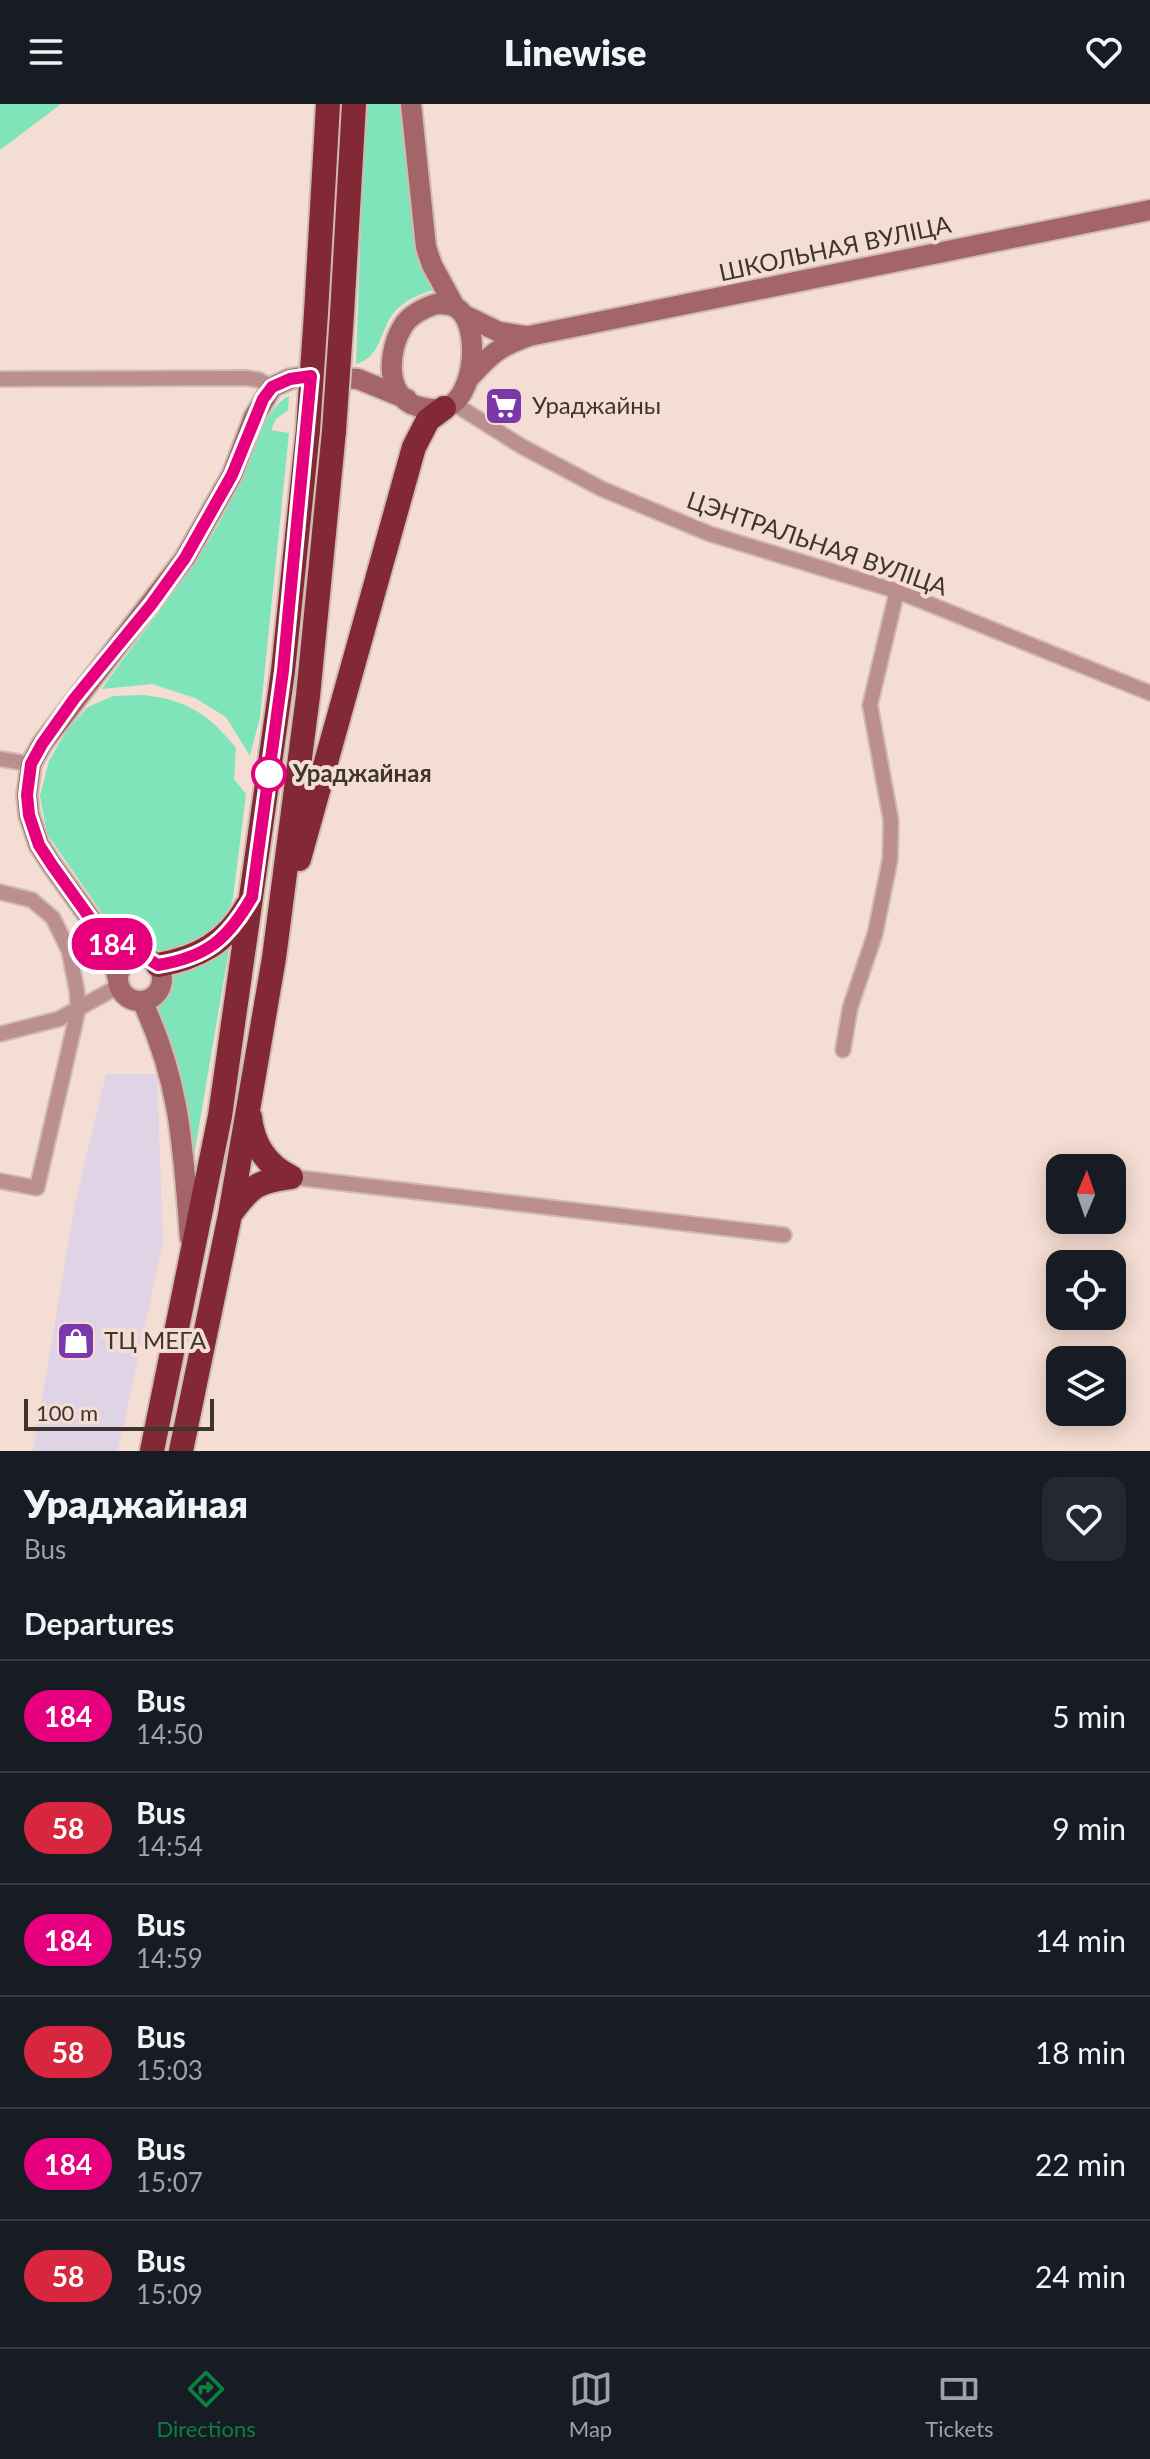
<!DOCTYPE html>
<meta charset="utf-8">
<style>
:root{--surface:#171b24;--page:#242831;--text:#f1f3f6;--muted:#9ea1a6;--line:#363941;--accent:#0b8043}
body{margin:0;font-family:Lato,sans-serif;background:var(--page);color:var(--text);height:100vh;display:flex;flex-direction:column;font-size:30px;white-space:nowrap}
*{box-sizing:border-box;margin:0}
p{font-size:26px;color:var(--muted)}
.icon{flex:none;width:44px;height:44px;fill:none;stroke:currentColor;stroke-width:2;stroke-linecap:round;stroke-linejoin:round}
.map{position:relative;height:1347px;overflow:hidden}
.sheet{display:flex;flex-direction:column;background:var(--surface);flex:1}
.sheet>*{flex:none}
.badge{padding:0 16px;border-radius:26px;font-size:28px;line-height:52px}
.needle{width:52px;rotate:2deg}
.controls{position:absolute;left:1046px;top:1050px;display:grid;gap:16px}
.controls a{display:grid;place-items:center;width:80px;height:80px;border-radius:16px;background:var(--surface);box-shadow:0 4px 20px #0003;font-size:40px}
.scale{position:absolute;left:24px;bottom:20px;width:190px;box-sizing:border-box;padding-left:8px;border:4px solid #3e3531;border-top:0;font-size:22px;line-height:28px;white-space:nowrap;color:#3e3531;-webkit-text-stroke:6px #f4ddd3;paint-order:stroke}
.map>.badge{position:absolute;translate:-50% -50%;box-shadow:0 0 0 4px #fff}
h2{padding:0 24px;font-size:30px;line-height:72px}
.round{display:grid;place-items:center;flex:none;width:84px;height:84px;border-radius:16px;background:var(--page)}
.head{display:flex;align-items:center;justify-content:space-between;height:136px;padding:0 24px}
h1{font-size:38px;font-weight:800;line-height:60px}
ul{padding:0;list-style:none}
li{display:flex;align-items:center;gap:24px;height:112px;padding:0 24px;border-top:2px solid var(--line)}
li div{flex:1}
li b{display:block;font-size:30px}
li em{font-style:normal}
li .badge{min-width:88px;font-weight:700;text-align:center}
header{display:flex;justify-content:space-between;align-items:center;height:104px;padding:0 24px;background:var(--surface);font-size:36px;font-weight:800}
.menu{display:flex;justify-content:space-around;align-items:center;height:112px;border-top:2px solid var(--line);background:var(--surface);font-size:22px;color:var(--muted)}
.menu a{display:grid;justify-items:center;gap:4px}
.menu .selected{color:var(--accent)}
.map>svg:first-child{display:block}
.commercial{fill:#e0d3e6}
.green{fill:#7fe4b9}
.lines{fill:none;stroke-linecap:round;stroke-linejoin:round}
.street-casing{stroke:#d0bbb3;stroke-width:18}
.secondary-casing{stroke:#d0bbb3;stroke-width:24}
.highway-casing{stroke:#d0bbb3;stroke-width:28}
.street{stroke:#bb8e90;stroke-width:14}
.secondary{stroke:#a46568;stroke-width:20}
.highway{stroke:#822935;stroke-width:24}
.highway-bridge-casing{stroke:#d0bbb3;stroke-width:28;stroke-linecap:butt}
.highway-bridge{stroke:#822935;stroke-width:24}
.line-casing{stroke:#fff;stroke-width:18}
.line{stroke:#e6007e;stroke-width:12}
.stop-dot{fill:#fff;stroke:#e6007e;stroke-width:4}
.labels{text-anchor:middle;stroke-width:8;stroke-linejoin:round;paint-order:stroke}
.street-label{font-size:24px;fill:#3e3531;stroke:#f4ddd3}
.poi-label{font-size:24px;fill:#3e3531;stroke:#f4ddd3;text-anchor:start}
.stop-label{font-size:24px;font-weight:bold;fill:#3e3531;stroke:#f4ddd3;text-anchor:start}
</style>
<header><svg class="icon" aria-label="menu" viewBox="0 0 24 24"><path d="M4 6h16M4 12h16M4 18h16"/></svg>Linewise<svg class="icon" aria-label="heart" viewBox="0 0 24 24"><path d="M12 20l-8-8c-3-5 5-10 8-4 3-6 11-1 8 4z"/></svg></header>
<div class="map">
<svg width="1150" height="1347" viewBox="0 0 1150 1347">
<rect width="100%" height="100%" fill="#f4ddd3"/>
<!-- commercial -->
<path class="commercial" d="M106 970H157L163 1137 118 1347H33L76 1095Z"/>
<!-- green -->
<path class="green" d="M0 0H61L0 46Z
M338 0H344L334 208 326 207Z
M365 0H403L435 185C421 190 407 195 396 206 379 225 383 252 356 260Z
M289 292 288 306 276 315 271 326 289 329 260 613 250 652 226 613 195 594 152 580 102 585C147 520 203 459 236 386 248 359 262 306 289 292Z
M143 591C187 596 209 610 236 644L234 675 246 690 233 794C218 849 154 863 113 825L47 730 40 692 49 657 67 626 88 603 113 592Z
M230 839 193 1058 181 972 165 927 158 913V899L171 883V867Z"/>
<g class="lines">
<defs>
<path id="street" d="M0 275 246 274 259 276 272 283
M453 299 521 342 602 385 710 430 897 487 1150 589
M0 655 31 660
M0 788 32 796 53 814 69 847 77 887 78 906 37 1084 0 1077
M0 930 59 915 119 882
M843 946 850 904 875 830 890 756 891 717 870 601 897 487
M291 1073 784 1131"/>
<path id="secondary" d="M411 0 426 143 432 161 455 203
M436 200C442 200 449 200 455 203 482 217 476 296 444 304 439 306 430 305 425 304 383 299 386 246 405 219 413 209 424 204 436 200Z
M464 211 499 228 525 232
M469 274C491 250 498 243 529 232L1150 106
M118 875a22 22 0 1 1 44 0a22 22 0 1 1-44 0Z
M117 872 113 850 105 835 52 761 39 741 29 711 27 691 31 660 42 640 185 454 232 371 254 313 272 283 290 275 307 272 358 275 407 295
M142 897C181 979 183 1046 190 1134"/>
<path id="highway" d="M316 209 328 0
M342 210 354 0
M299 755 414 343 428 316 444 304
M158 861C198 854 227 838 247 802
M250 1013C253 1041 266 1061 291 1073
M232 1108C251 1082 258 1077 291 1073
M152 1347 220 1012 283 567 308 326
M181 1347 230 1111 274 854 308 592 334 327"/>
</defs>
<!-- street casing -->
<use href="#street" class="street-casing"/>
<!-- secondary casing -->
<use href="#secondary" class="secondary-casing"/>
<!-- highway casing -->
<use href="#highway" class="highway-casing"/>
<!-- street -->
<use href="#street" class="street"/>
<!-- secondary -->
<use href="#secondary" class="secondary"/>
<!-- highway -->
<use href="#highway" class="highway"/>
<defs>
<path id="highway-bridge" d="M308 326 316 209
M334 327 342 210"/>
</defs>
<!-- highway-bridge casing -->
<use href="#highway-bridge" class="highway-bridge-casing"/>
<!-- highway-bridge -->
<use href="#highway-bridge" class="highway-bridge"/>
</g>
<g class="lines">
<defs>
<path id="line" d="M311 272 283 567 252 793C228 835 207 853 158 861L145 853 122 847 105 835 52 761 39 741 29 711 27 691 31 660 42 640 74 595 151 501 185 454 232 371 263 295 272 283 290 275Z"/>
</defs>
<!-- line casing -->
<use href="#line" class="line-casing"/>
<!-- line -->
<use href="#line" class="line"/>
</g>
<!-- icons -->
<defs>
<symbol id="supermarket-square" viewBox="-11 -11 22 22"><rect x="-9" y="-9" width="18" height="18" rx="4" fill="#7c37ab" stroke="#f4ddd3"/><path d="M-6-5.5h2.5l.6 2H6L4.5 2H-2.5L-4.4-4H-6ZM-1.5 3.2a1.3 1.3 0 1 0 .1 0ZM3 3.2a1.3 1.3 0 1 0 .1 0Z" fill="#fff"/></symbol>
<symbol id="shop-square" viewBox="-11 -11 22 22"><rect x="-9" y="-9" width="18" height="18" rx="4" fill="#7c37ab" stroke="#f4ddd3"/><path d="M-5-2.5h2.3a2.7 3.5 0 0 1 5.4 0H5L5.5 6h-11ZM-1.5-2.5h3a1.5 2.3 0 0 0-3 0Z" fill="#fff"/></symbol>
</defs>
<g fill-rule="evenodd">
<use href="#supermarket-square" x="482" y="280" width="44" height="44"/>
<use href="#shop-square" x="54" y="1215" width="44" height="44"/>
</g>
<!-- markers -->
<circle class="stop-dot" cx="269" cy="670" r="16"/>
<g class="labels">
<!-- street labels -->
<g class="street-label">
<text transform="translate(835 145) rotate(-12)" y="8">ШКОЛЬНАЯ ВУЛІЦА</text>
<text transform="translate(817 440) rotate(19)" y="8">ЦЭНТРАЛЬНАЯ ВУЛІЦА</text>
</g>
<!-- poi labels -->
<g class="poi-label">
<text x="532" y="310">Ураджайны</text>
<text x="104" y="1245">ТЦ МЕГА</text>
</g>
<!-- stop labels -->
<g class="stop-label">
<text x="293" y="678">Ураджайная</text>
</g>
</g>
</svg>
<div class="controls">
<a><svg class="needle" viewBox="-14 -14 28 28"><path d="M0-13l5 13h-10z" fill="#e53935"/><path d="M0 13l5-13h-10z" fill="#9ea1a6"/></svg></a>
<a><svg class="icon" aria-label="locate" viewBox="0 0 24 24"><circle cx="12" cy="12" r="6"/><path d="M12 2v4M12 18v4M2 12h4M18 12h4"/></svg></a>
<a><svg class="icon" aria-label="layers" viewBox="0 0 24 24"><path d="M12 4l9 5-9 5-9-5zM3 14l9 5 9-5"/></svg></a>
</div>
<div class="scale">100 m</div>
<b class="badge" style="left:112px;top:840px;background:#e6007e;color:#fff">184</b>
</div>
<section class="sheet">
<div class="head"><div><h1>Ураджайная</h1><p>Bus</p></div><a class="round"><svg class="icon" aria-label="heart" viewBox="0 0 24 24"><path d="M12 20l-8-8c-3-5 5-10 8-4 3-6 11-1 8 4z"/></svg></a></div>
<h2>Departures</h2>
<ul>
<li><span class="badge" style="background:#e6007e;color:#fff">184</span><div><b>Bus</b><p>14:50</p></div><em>5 min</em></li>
<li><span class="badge" style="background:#d7263d;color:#fff">58</span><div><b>Bus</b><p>14:54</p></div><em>9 min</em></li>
<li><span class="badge" style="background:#e6007e;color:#fff">184</span><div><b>Bus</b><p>14:59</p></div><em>14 min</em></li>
<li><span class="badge" style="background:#d7263d;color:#fff">58</span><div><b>Bus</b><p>15:03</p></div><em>18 min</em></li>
<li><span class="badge" style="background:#e6007e;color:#fff">184</span><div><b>Bus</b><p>15:07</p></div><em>22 min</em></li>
<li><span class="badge" style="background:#d7263d;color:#fff">58</span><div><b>Bus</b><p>15:09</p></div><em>24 min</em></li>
</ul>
</section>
<nav class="menu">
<a class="selected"><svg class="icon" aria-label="directions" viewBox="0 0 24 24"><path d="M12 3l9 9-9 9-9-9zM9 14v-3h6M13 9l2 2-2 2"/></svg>Directions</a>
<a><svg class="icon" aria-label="map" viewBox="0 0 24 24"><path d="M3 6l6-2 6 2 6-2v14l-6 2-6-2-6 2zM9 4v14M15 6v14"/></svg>Map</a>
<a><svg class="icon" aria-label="tickets" viewBox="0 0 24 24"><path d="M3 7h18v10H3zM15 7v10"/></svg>Tickets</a>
</nav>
